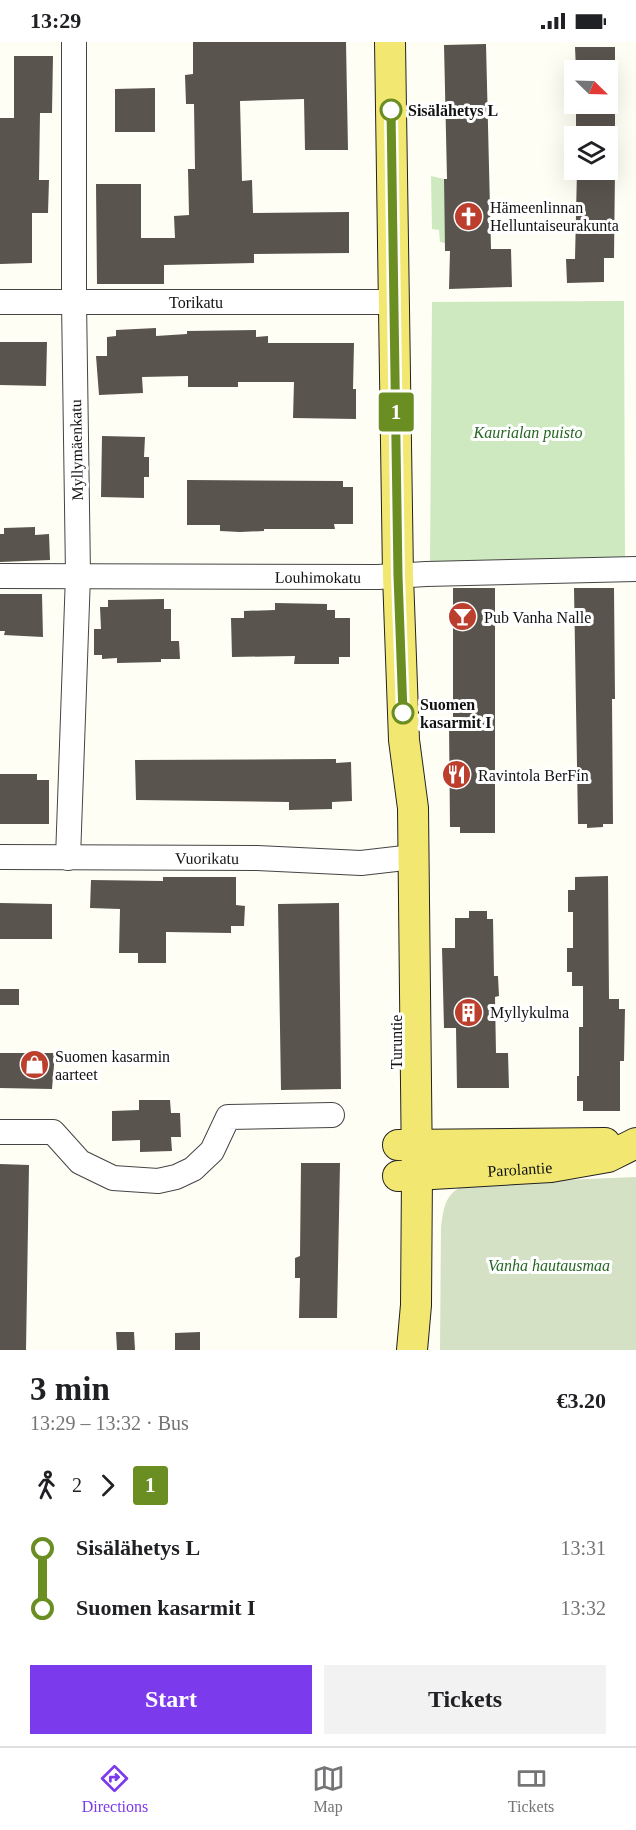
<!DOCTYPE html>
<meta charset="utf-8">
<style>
:root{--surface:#fff;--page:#f2f2f2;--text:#202124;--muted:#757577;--line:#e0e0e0;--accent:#7c3aed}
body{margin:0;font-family:"Times New Roman",serif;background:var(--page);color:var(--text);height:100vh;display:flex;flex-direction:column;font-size:22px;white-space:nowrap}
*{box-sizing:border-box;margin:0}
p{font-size:20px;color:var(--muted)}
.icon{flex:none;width:33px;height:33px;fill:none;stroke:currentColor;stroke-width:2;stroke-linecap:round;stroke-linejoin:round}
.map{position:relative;height:1308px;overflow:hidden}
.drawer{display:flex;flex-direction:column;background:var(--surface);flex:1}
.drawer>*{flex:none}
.badge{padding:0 12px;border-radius:4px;font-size:21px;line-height:39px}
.needle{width:39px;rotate:113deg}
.fabs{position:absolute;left:564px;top:18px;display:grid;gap:12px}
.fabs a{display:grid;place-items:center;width:54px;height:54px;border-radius:0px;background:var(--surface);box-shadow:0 6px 24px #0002;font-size:30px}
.map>.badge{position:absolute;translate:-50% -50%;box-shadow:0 0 0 3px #fff}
.legs{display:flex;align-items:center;gap:9px;height:66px;padding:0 30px;font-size:20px}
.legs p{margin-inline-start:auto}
.head{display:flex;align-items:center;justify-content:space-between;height:102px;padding:0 30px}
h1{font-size:33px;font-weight:700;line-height:45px}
.primary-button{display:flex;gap:12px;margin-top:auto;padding:12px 30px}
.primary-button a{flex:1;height:69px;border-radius:0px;background:var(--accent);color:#fff;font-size:24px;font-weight:700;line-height:69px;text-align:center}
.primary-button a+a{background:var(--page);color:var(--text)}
ul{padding:0 30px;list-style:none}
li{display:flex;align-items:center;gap:21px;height:60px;font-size:22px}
li i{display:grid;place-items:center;width:9px;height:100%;margin:0 8px;background:currentColor}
li i::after{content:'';width:15px;height:15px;margin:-8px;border:4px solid;border-radius:50%;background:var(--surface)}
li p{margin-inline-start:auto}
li:first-child i{background:linear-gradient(#0000 50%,currentColor 0)}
li:last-child i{background:linear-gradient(currentColor 50%,#0000 0)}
.status{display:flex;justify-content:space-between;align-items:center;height:42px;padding:0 30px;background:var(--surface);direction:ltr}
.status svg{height:16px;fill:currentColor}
.tab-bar{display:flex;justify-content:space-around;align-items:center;height:84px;border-top:2px solid var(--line);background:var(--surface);font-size:16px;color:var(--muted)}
.tab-bar a{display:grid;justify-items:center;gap:3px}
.tab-bar .active{color:var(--accent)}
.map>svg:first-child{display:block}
.green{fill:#cee9bf}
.cemetery{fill:#d4e1c5}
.building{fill:#59544d}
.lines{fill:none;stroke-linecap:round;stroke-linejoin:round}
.minor-casing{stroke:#444;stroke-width:26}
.major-casing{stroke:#222;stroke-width:32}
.minor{stroke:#fff;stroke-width:24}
.major{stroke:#f2e871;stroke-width:30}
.line-1-casing{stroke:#fff;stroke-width:14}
.line-1{stroke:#6b8e23;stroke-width:9}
.stop-1-dot{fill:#fff;stroke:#6b8e23;stroke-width:3}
.labels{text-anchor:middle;stroke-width:6;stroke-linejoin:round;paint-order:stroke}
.stop-label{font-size:16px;font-weight:bold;fill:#111;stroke:#fff;text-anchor:start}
.poi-label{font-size:16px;fill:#111;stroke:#fff;text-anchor:start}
.street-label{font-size:16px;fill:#111;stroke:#fff}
.park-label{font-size:16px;font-style:italic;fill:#256722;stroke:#fff}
</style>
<div class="status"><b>13:29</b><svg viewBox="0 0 49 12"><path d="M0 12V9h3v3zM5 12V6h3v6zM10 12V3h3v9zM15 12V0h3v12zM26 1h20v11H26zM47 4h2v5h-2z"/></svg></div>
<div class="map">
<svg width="636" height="1308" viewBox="0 0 636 1308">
<rect width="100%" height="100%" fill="#fffef5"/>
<!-- green -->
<path class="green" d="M431 134 444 137 445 201 440 200 439 188 432 187Z
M624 259 625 520 430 523 432 260Z"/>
<!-- cemetery -->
<path class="cemetery" d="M636 1135V1308H440L441 1185C444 1164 445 1151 467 1142Z"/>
<!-- building -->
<path class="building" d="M193 0H346L348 108H305L304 57 240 59 242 139 252 138 253 171 349 170V211L254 212V221L164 223V242H97L96 142H141V196H175L174 174 189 173 188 127H195L194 62H186L185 33 193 32Z
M486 2 491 207H511L512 245 449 247 450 209H445L444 137H447L444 3Z
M575 5H615V28H576Z
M14 14H53L52 71H40L39 138H49L48 171H32V221L0 222V76H14Z
M155 46V90H115V47Z
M576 62H615V94H576Z
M577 128H615L614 216H604V240L567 241 566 217H575Z
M156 286V294L187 292V289L256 288V295L268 294V301H354L353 347H356V377L293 376 294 340H238V345H188V334L142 335 143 351 99 353 96 314H107V295L116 294V288Z
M0 300H47L46 344 0 343Z
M102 394 145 395 144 415H149V435H144V456L101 455Z
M187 438 343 439V445H353V482H334L335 487H264V489L240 490 220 489V483H187Z
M35 485V493L49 492 50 518 0 520V492H4V486Z
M453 546H495V791H460V785H450L449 680H453Z
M574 546H614L615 657H612L613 782H603V785L587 786V782H578Z
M0 552H42L43 595 4 593 5 589H0Z
M164 557V567H171V599H179L180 617H161V620L117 621V616L102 617V613H94V587H101L100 565H108V558Z
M275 561 327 562V568H335V576H350V615H339V622H294L295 614 232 615 231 576H244V569L275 568Z
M336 717V721L351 720 352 759 332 760V767L289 768V760L136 758 135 718Z
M0 732H37V738H49V782H0Z
M608 834 609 957H619V967H625L624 1019H620V1069H583V1059H577V1034H579V985H583V944H572V930H567V906H573V870H568V848H575V835Z
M163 835H236V863L245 864 244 884H231V891L166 890V921H138V911H119L120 867 90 866 91 838 163 839Z
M0 861 52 862V897H0Z
M339 861 341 1047 281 1048 278 862Z
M469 869H487V877H493L494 934H498L499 954 495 955 496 1011H508L509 1046H457L456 986H444L442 906H455V876H469Z
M0 947H19V963H0Z
M0 1011H55L52 1047 0 1046Z
M139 1058H170L171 1071H180L181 1095H171L172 1109 140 1110V1098L112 1099V1069L139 1068Z
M301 1121H340L337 1276H299L300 1236H295V1216L300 1214Z
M0 1122 29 1123 26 1308H0Z
M116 1290H134L135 1308H117Z
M200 1290V1308H175V1291Z"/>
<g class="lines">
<defs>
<g id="minor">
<path id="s1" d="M0 260H394"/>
<path id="s2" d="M0 534 378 535 426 532 636 527"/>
<path id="s3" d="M0 815 257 816 361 821 413 815"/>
<path d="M68 816 78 533 74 259V0"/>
<path d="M0 1090H53L80 1120 113 1136 158 1139 176 1135 193 1127 212 1109 228 1075 332 1073"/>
</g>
<g id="major">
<path d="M390 0 398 534 404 698 413 766 417 1132 416 1263 412 1308"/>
<path d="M398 1103 605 1101"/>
<path id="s4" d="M398 1134 551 1125 608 1115 636 1101"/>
</g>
</defs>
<!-- minor casing -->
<use href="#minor" class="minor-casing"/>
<!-- major casing -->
<use href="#major" class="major-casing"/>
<!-- minor -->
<use href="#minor" class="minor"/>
<!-- major -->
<use href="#major" class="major"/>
</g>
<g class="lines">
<defs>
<path id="line-1" d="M391 68 398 534 403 671"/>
</defs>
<!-- line-1 casing -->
<use href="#line-1" class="line-1-casing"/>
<!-- line-1 -->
<use href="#line-1" class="line-1"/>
</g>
<!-- icons -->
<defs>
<symbol id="church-disc" viewBox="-11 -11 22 22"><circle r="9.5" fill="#bc3e2d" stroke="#fff"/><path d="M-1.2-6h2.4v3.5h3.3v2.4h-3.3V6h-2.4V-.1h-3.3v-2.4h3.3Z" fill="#fff"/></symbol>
<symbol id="bar-disc" viewBox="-11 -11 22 22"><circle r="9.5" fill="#bc3e2d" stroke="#fff"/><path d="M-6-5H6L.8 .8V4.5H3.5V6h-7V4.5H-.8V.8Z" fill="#fff"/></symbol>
<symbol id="restaurant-disc" viewBox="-11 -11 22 22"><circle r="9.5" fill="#bc3e2d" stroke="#fff"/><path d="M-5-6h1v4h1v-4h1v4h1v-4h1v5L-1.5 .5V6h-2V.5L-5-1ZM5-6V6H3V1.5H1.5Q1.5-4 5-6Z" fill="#fff"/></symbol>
<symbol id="building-disc" viewBox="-11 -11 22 22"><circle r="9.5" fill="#bc3e2d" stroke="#fff"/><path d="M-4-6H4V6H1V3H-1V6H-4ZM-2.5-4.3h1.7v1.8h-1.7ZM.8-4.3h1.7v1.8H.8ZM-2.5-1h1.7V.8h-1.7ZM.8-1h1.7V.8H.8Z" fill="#fff"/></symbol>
<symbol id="shop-disc" viewBox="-11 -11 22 22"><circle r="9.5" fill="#bc3e2d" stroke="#fff"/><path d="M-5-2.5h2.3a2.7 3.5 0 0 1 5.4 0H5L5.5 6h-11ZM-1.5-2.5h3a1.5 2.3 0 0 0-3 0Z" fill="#fff"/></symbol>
</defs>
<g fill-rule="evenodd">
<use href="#church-disc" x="452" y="158" width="33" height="33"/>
<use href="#bar-disc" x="446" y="558" width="33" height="33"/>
<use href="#restaurant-disc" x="440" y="716" width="33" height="33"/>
<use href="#building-disc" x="452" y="954" width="33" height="33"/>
<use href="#shop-disc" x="18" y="1006" width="33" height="33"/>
</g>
<!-- markers -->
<g class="stop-1-dot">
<circle cx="391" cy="68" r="10"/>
<circle cx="403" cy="671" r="10"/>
</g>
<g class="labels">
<!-- stop labels -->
<g class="stop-label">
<text x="408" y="74">Sisälähetys L</text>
<text x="420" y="668">Suomen<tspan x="420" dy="18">kasarmit I</tspan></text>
</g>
<!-- poi labels -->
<g class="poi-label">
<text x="490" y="171">Hämeenlinnan<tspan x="490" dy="18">Helluntaiseurakunta</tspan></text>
<text x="484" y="581">Pub Vanha Nalle</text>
<text x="478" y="739">Ravintola BerFin</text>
<text x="490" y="976">Myllykulma</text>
<text x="55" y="1020">Suomen kasarmin<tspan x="55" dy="18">aarteet</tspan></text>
</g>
<!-- street labels -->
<g class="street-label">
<text dy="6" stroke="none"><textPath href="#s1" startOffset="196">Torikatu</textPath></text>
<text transform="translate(76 408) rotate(-91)" y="6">Myllymäenkatu</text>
<text dy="6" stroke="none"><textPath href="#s2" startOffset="318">Louhimokatu</textPath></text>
<text dy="6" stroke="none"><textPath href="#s3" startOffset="207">Vuorikatu</textPath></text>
<text transform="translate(396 1000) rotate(-90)" y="6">Turuntie</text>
<text dy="6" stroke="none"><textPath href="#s4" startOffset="122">Parolantie</textPath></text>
</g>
<!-- park labels -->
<g class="park-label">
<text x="528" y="396">Kaurialan puisto</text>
<text x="549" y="1229">Vanha hautausmaa</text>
</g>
</g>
</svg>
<div class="fabs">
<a><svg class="needle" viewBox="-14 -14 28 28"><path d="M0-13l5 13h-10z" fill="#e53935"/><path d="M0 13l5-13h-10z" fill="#757577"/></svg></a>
<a><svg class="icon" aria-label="layers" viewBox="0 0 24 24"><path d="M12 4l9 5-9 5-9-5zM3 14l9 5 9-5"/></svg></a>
</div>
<b class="badge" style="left:396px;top:370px;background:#6b8e23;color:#fff">1</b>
</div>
<section class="drawer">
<div class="head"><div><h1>3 min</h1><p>13:29 – 13:32 · Bus</p></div><b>€3.20</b></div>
<div class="legs"><svg class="icon" aria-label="walk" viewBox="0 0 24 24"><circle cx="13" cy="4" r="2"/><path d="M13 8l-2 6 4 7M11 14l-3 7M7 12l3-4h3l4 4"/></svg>2<svg class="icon" aria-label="forward" viewBox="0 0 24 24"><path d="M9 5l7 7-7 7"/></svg><b class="badge" style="background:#6b8e23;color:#fff">1</b></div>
<ul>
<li><i style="color:#6b8e23"></i><b>Sisälähetys L</b><p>13:31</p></li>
<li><i style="color:#6b8e23"></i><b>Suomen kasarmit I</b><p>13:32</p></li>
</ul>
<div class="primary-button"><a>Start</a><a>Tickets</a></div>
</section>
<nav class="tab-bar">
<a class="active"><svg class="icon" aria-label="directions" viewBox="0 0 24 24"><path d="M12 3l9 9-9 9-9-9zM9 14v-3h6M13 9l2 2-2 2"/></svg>Directions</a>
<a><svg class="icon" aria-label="map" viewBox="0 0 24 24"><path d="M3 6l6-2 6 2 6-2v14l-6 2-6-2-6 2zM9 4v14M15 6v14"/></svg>Map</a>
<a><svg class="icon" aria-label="tickets" viewBox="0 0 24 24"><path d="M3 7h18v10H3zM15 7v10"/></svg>Tickets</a>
</nav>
